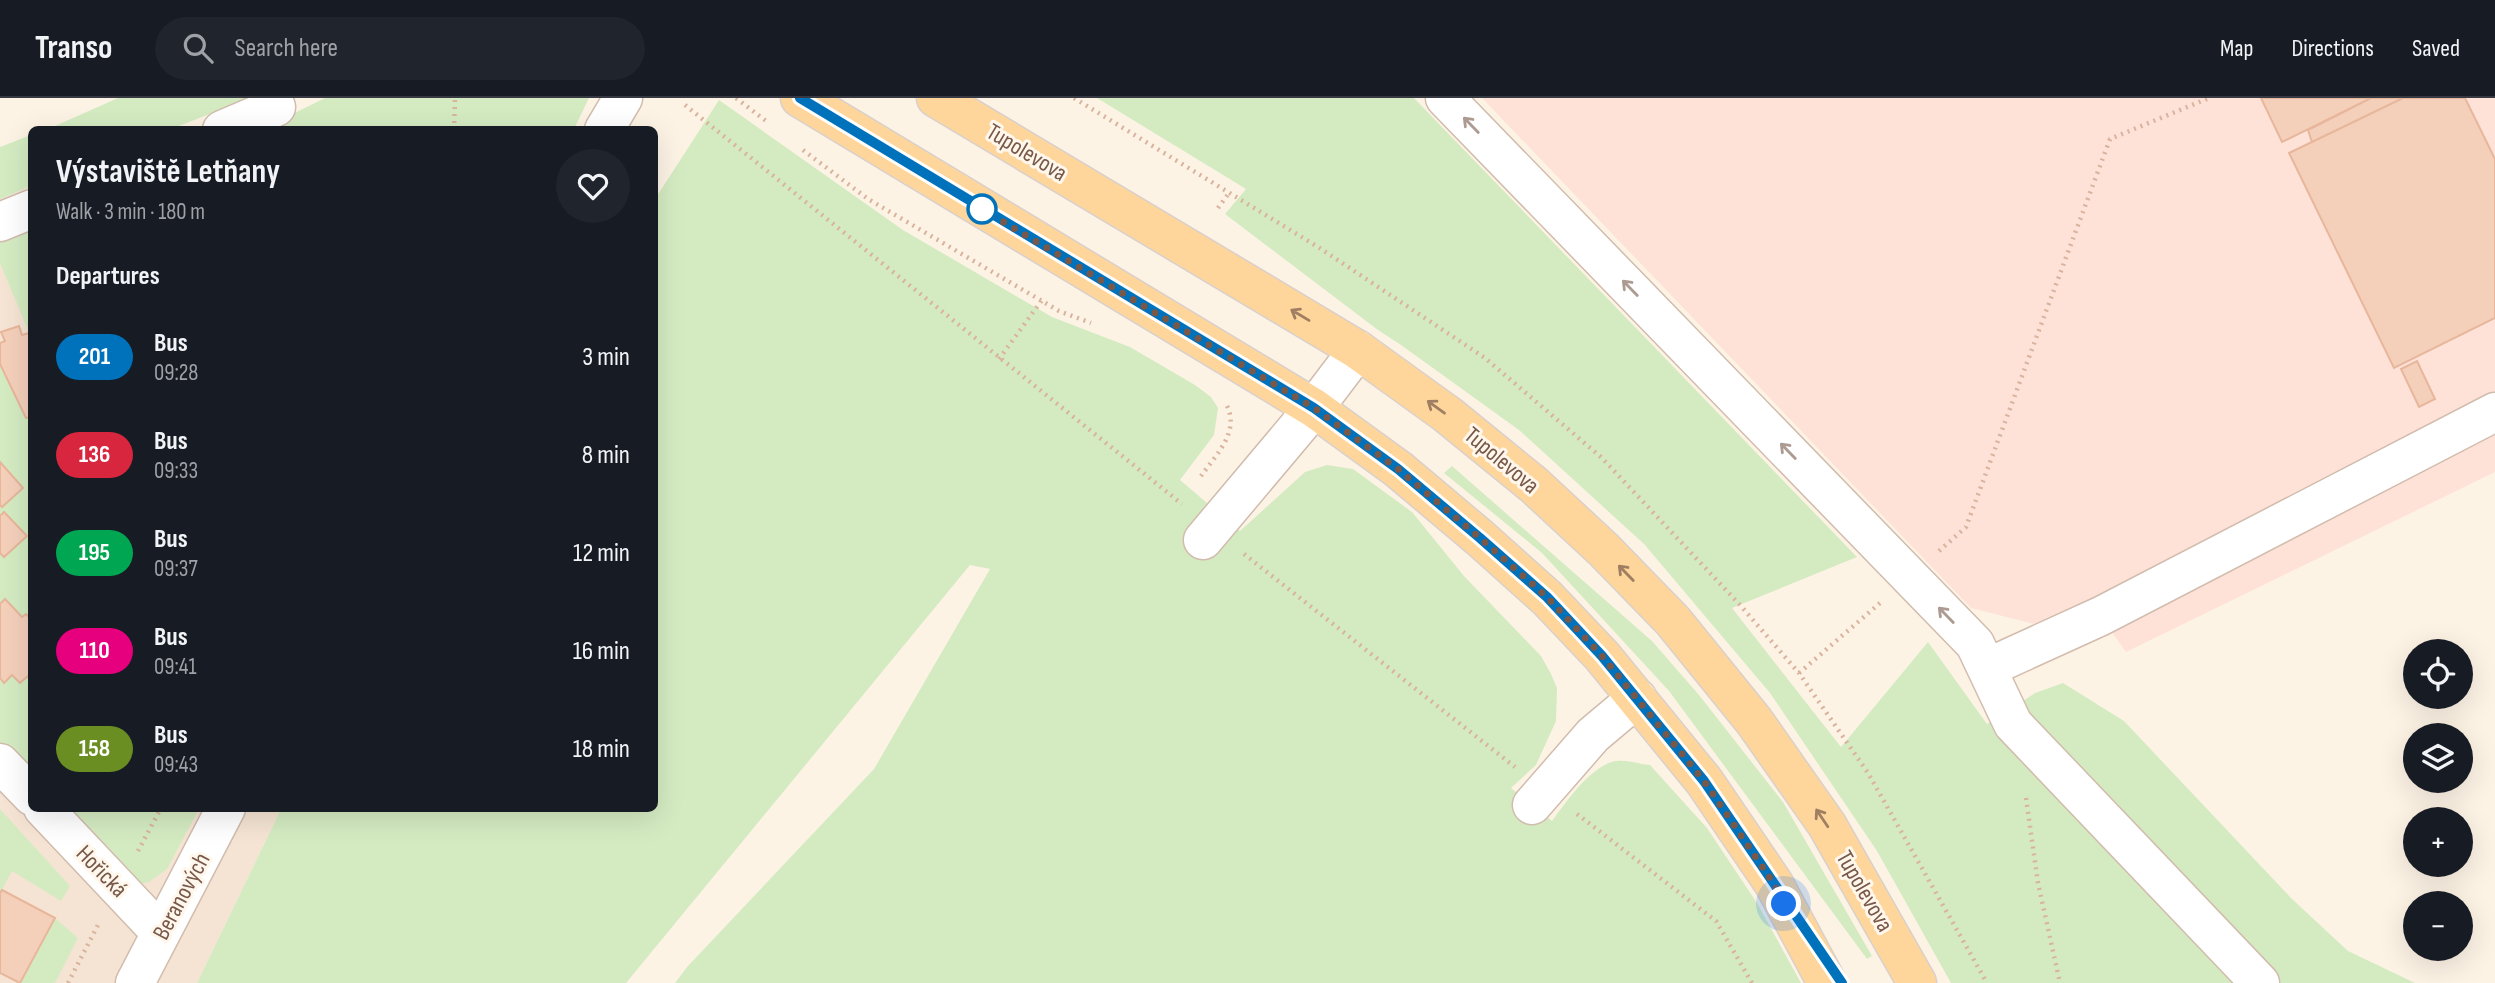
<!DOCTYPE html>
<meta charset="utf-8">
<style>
:root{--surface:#171b24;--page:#20242c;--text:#f1f3f6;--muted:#9ea1a6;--line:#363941}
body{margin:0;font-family:"Sofia Sans Condensed",sans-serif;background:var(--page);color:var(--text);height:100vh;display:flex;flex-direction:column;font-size:26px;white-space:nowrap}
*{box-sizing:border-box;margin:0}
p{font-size:23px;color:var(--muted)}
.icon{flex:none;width:38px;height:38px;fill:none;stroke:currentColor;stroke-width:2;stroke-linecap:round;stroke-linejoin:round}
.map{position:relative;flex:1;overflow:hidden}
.drawer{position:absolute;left:28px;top:28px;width:630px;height:686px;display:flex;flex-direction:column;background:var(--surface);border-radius:10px;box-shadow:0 7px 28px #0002}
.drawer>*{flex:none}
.badge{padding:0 14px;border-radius:23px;font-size:24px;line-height:46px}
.fabs{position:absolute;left:2403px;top:541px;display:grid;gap:14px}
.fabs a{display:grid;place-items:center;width:70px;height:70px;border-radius:50%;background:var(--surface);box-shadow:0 7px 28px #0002;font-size:35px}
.you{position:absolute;width:35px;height:35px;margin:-18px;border:5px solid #fff;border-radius:50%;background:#1a73e8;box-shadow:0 0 0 10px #1a73e833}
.map>.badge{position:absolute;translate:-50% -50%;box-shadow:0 0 0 4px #fff}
h2{padding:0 28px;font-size:26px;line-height:63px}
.round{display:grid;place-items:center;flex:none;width:74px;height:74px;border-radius:37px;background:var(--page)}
.headline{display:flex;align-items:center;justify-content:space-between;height:119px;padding:0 28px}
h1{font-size:33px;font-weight:700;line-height:52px}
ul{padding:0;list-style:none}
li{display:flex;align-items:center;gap:21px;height:98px;padding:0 28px}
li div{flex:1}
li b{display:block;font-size:26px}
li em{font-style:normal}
li .badge{min-width:77px;font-weight:700;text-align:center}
header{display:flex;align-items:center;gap:42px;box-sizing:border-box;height:98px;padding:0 35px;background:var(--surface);border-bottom:2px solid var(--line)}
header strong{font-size:33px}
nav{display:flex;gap:38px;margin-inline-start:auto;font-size:24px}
.search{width:490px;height:63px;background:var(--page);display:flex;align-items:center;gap:18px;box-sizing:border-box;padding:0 24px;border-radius:38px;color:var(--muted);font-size:26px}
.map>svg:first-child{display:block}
.residential{fill:#f5e4d3}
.commercial{fill:#fee2d8}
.green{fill:#d4ebc2}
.building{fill:#f4d0bb;stroke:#e7b69b;stroke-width:2}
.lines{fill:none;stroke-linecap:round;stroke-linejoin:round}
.minor-casing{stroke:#d1bcad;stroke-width:41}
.major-casing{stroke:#d9d0cc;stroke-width:41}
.path{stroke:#d9b39e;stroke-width:4.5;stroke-dasharray:2 5;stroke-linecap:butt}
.minor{stroke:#fff;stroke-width:38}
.major{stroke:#fed69b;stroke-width:38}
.oneway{stroke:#ad9b92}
.oneway2{stroke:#a07e62}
.line-casing{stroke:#fff;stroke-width:16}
.line{stroke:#0072bc;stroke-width:10}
.walk{stroke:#775849;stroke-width:7;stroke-dasharray:0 12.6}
.stop-dot{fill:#fff;stroke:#0072bc;stroke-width:3.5}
.labels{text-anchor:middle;stroke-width:6;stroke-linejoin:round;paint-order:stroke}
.street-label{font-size:24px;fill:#775849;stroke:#fff7ec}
</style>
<header>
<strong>Transo</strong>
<div class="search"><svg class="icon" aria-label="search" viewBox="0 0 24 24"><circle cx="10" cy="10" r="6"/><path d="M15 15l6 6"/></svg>Search here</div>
<nav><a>Map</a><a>Directions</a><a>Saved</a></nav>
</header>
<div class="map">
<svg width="2495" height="885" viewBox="0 0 2495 885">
<rect width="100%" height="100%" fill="#fdf3e5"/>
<!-- residential -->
<path class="residential" d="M31 88 32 710 281 711 197 885H0V101Z"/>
<!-- commercial -->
<path class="commercial" d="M1482 0H2495V374L2126 554 2089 502 2038 527 1971 510Z"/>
<!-- green -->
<path class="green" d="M118 0H251L171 31 46 32Z
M325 0H589L574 31 260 32Z
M1097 0H1414L1857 459 1732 510 1841 649 1928 544 1987 626 2035 595 2063 585 2124 623 2291 800 2348 853 2415 885H1951L1877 753 1770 595 1644 446 1519 332 1401 247 1378 232 1225 116 1246 91Z
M719 2 903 132 1052 219 1130 249 1195 287 1211 299 1218 310 1214 337 1180 382 1240 433 1305 374 1327 367 1353 371 1412 414 1464 478 1541 558 1551 576 1557 590 1556 623 1536 667 1511 690 1552 723C1565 705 1593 665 1617 663 1627 662 1639 666 1650 667L1707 730 1757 805 1801 885H675L687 869 874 671 990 471 970 467 626 885H197L281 711 654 710 655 101Z
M31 37V88L0 101V49Z
M31 124V239L0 165V137Z
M0 266 26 320 31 318V522L0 506V455L4 459 26 438 5 414 0 418V407L2 409 23 389 0 364Z
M1452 368 1652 543 1699 597 1783 704 1872 858 1867 861 1669 593 1542 455 1444 375Z
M12 577 29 579 31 577V679L0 644V580L4 585Z
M0 711 70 788 61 803 12 773 0 795Z
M61 711H199L167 771 149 784 136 787Z
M55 820 78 840 55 885H20Z"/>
<!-- building -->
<path class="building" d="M2261 0H2371L2282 44Z
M2371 0H2403L2312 44 2308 32Z
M2403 0H2465L2495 61V220L2394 270 2289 55Z
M19 228 22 237 29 235 32 240V318L26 320 0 266V245L5 243 1 234Z
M2417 263 2435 301 2419 309 2401 271Z
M0 364 23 390 2 409 0 407Z
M4 414 27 438 4 459 0 455V418Z
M5 501 22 519 26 516 32 522V577L29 580 28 578 20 585 12 577 4 585 0 580V506Z
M2 792 55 820 20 885 0 875V795Z"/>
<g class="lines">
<defs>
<path id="minor" d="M1445 0 1975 546 2013 626 2260 885
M222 32 276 9
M604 32 623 0
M0 124 32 111
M1203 442 1314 310 1358 252
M1987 570 2101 518 2495 314
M0 665 32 698
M1532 707 1593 637 1637 600
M43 710 161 835
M135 885 226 710"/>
<path id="major" d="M800 0 1314 310 1398 371 1480 440 1547 500 1602 558 1704 683 1774 786 1827 885
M936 0 1358 252 1448 317 1534 387 1604 452 1673 523 1754 623 1827 727 1917 885"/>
</defs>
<!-- minor casing -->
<use href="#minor" class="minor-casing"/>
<!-- major casing -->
<use href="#major" class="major-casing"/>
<!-- path -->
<path class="path" d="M736 0 766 23
M1074 0 1318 149 1485 260 1602 360 1740 507 1799 575 1868 675 1987 885
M685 7 1182 406
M454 32 455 0
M803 52 868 101 1059 213 1091 225
M1218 110 1229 95
M999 261 1042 202
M1201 378C1216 357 1241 333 1226 306
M1939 453 1966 429 2110 41 2209 0
M1244 456 1515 669
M1799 575 1880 505
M2026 700 2038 785 2060 885
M1577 716 1716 823 1752 885
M138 753 161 710
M68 885 99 825"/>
<!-- minor -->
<use href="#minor" class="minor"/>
<!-- major -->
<use href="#major" class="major"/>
</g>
<!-- one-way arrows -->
<defs><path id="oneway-shaft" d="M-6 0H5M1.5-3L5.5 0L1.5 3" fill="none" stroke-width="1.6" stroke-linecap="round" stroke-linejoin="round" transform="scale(1.75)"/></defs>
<g class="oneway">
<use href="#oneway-shaft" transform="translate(1471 27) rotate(-134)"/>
<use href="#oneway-shaft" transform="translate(1630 190) rotate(-134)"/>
<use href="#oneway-shaft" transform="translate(1788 353) rotate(-134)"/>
<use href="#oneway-shaft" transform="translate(1946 517) rotate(-134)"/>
</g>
<g class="oneway2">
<use href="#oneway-shaft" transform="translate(1300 217) rotate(-149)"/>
<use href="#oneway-shaft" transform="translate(1436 309) rotate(-144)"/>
<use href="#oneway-shaft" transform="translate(1626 475) rotate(-134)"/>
<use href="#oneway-shaft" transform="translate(1822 720) rotate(-124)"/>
</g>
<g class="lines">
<defs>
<path id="line" d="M800 0 1314 310 1398 371 1480 440 1547 499 1602 558 1704 683 1842 885"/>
</defs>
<!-- line casing -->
<use href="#line" class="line-casing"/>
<!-- line -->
<use href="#line" class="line"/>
<!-- walk -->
<path class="walk" d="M982 111 1314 310 1398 371 1480 440 1547 499 1602 558 1704 683 1774 786 1784 806"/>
</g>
<!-- markers -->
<circle class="stop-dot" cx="982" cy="111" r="14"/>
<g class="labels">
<!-- street labels -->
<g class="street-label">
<text transform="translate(1027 54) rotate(31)" y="8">Tupolevova</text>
<text transform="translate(1502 362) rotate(40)" y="8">Tupolevova</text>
<text transform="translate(102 773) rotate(46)" y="8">Hořická</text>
<text transform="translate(1865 793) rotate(60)" y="8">Tupolevova</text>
<text transform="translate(181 798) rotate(-62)" y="8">Beranových</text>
</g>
</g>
</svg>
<div class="fabs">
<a><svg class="icon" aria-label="locate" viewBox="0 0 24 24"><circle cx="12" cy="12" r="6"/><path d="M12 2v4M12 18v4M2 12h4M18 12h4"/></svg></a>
<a><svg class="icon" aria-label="layers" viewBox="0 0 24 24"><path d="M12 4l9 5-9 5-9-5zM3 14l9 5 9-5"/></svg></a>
<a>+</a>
<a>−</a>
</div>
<div class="you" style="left:1784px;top:806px"></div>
<section class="drawer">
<div class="headline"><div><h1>Výstaviště Letňany</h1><p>Walk · 3 min · 180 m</p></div><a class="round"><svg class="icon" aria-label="heart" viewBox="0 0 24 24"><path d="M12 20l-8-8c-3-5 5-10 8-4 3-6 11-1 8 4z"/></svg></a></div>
<h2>Departures</h2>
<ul>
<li><span class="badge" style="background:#0072bc;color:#fff">201</span><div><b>Bus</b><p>09:28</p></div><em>3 min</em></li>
<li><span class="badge" style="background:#d7263d;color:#fff">136</span><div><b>Bus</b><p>09:33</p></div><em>8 min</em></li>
<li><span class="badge" style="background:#00a651;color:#fff">195</span><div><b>Bus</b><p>09:37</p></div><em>12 min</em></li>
<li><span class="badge" style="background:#e6007e;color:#fff">110</span><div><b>Bus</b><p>09:41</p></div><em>16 min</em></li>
<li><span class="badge" style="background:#6b8e23;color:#fff">158</span><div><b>Bus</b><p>09:43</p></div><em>18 min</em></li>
</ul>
</section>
</div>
